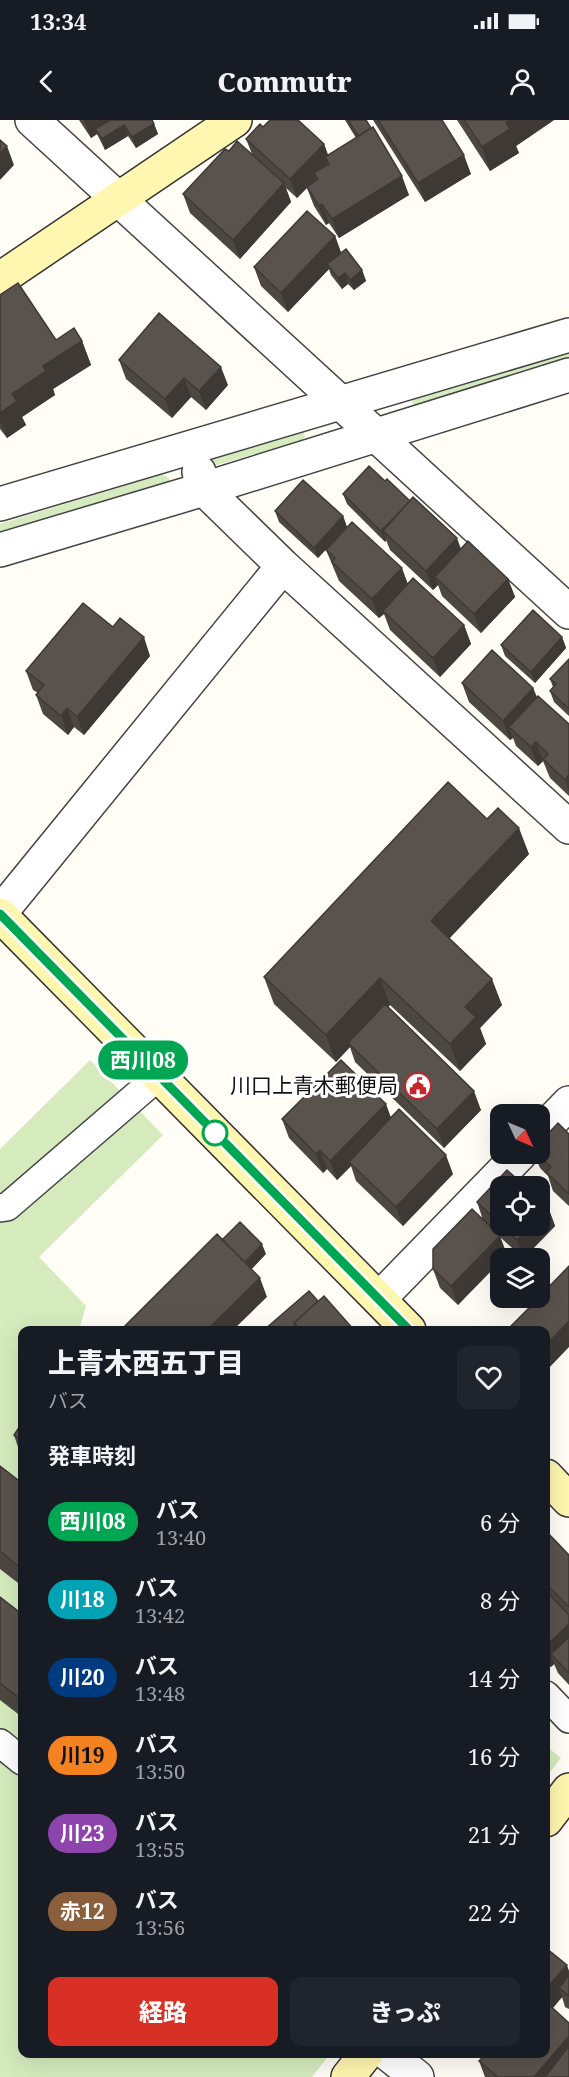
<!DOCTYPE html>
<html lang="ja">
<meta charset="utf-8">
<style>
:root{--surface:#171b24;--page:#20242c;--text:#f1f3f6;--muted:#9ea1a6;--accent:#d93025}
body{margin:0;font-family:"Noto Serif","Noto Sans JP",serif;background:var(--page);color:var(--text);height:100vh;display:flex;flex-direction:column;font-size:22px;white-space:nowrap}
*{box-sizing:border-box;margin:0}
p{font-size:20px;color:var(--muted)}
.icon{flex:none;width:33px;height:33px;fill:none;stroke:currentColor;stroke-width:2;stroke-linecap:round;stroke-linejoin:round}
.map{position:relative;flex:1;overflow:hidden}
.side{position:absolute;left:18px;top:1206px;width:532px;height:732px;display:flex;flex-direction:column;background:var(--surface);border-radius:12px;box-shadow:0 6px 24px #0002}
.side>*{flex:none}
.badge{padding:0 12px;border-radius:20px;font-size:21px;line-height:39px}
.needle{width:39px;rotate:134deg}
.tools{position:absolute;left:490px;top:984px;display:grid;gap:12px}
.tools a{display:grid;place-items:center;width:60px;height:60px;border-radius:12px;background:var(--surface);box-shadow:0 6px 24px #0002;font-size:30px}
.map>.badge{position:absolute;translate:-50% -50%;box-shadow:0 0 0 3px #fff}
h2{padding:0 30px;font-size:22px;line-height:54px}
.round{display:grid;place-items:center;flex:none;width:63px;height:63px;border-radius:12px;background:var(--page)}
.summary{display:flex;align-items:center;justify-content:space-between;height:102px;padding:0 30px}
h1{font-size:28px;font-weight:800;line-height:45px}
.cta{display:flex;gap:12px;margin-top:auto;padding:12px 30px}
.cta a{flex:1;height:69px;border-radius:12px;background:var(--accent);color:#fff;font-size:24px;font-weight:800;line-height:69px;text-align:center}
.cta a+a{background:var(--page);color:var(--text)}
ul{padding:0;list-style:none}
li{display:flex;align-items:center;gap:18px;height:78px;padding:0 30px}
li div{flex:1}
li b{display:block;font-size:22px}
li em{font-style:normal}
li .badge{min-width:66px;font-weight:700;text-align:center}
.status{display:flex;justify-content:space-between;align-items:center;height:42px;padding:0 30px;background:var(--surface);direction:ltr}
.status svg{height:16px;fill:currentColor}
header{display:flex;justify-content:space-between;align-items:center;height:78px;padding:0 30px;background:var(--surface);font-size:27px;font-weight:800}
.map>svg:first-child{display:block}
.grass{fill:#d5ebbd}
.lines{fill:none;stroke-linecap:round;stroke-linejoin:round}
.lane-casing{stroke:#444;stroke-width:30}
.street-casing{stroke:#444;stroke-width:36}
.secondary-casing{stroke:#333;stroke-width:36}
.lane{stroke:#fff;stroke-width:27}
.street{stroke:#fff;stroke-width:33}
.secondary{stroke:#fff6b0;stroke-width:33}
.wall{fill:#4d4742}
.shaded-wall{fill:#3f3936}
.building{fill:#5a524d;stroke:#3f3936;stroke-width:1.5}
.line-casing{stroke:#fff;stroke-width:14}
.line{stroke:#00a651;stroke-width:9}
.stop-dot{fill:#fff;stroke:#00a651;stroke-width:3}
.labels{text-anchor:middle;stroke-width:6;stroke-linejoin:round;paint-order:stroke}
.poi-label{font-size:21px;fill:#111;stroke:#fff;text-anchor:end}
</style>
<div class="status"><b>13:34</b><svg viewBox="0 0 49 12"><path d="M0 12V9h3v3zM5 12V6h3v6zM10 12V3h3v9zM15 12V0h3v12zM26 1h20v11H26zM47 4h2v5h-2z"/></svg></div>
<header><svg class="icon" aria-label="back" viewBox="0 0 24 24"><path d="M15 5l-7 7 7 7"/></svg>Commutr<svg class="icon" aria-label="person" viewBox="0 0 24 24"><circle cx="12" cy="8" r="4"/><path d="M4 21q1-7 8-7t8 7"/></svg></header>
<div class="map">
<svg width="569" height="1957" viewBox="0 0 569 1957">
<rect width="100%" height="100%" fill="#fffdf5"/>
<!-- grass -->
<path class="grass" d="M569 230V243L415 287 412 281 418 276Z
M303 310 305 316 302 321 216 345 210 341 209 337Z
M162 354 169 358 170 363 0 416V404Z
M90 940 163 1015 39 1137 86 1186 79 1210H22V1934H330L312 1957H0V1029Z
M546 1626 561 1638 546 1657Z"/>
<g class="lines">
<defs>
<path id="lane" d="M0 1088 7 1087 159 956
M546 1575 569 1599
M0 1623 22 1641"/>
<path id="street" d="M32 0 569 492
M199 352 204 369 283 446 569 707
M0 384 569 215
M0 430 204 369 569 255
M0 793 283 446
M540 1013 569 983
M379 1179 520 1034
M388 1934 417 1957"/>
<path id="secondary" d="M0 159 235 0
M0 795 409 1210
M546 1356 569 1380
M546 1700 569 1670
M348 1957 366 1934"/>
</defs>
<!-- lane casing -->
<use href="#lane" class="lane-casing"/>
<!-- street casing -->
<use href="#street" class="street-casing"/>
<!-- secondary casing -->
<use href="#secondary" class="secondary-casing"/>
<!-- lane -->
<use href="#lane" class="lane"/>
<!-- street -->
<use href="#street" class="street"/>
<!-- secondary -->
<use href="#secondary" class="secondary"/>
</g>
<!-- wall -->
<path class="wall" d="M79 0H152L154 4 158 14 136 28 128 16 105 30 97 14 91 18Z
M345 0H366L409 75 339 118 329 103 326 105 314 86 307 68 297 78 286 68 291 82 240 139 190 93 183 74 229 31 252 34 246 19 263 7 324 24 328 35 356 18Z
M373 0H442L471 54 425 82Z
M457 0H554L516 26 519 33 490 51Z
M335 116 341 133 362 150 366 161 354 170 348 164 342 169 331 155 329 149 288 192 261 166 254 147Z
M0 175 56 220 82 221 91 245 53 269 55 275 22 297 26 305 7 318 0 309Z
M119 240 228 265 206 290 191 277 172 298 126 259Z
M385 361 410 381 461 429 508 459 515 477 481 513 442 476 438 465 433 470 390 430 386 420 385 422 347 384 343 374Z
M275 391 343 396 347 407 318 438 279 402Z
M326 430 408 464 464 505 471 524 440 557 390 510 384 494 379 498 339 461Z
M113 507 150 536 84 615 74 607 68 615 43 594 36 575 38 573 33 570 26 551Z
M562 517 566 528 535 563 505 536 501 525Z
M569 539V596L554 582 550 571 553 567 550 559Z
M462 563 533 568 537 577 569 604V676L550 658 543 641 538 646 516 626 513 618 510 620 469 582Z
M487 699 529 734 449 819 502 885 480 908 486 924 460 951 390 885 388 887 481 990 444 1028 355 942 350 927 336 942 274 884 264 857Z
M391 998 453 1054 403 1106 356 1061 351 1046 337 1060 327 1049 323 1053 289 1018 282 999Z
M569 1014V1086L553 1071 548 1056 540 1048 534 1034H540Z
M477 1082 548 1087 555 1106 524 1138H523L500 1117 507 1135 503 1138H501L458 1185 440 1168 433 1149 483 1100Z
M22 1303V1339L14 1315Z
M0 1346 22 1363V1466L0 1449Z
M546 1411 569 1435V1565L558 1553 554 1544 551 1547 546 1542Z
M0 1477 22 1494V1597L0 1580Z
M546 1828 569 1851V1889L565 1887 562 1877 553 1888 569 1957H485L479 1941 546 1934Z"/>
<!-- shaded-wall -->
<path class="shaded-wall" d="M84 0H119L95 9 97 14 91 18Z
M510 0H554L516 26 519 33 490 51 482 27 506 3Z
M154 4 158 14 136 28 132 17Z
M124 5 128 16 105 30 102 19Z
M324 24 331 43 325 37 328 45 314 53 316 58 297 78 290 59Z
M7 26 14 45 0 60V34Z
M464 35 471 54 425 82 418 63Z
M402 56 409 75 339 118 332 99Z
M284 63 291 82 240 139 233 120Z
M322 84 329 103 326 105 319 86Z
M335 116 342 135 327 144 329 149 288 192 281 173Z
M362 150 366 161 354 170 350 160Z
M345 153 348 164 342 169 338 158Z
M82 221 91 245 53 269 55 275 22 297 26 305 7 318 0 301V293L12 274 43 246Z
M221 247 228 265 206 290 199 271Z
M184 258 191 277 172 298 165 279Z
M410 381 383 411 386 420 385 422 381 411Z
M343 396 347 407 318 438 314 428Z
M457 418 464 437 435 457 438 465 433 470 426 451Z
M402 448 409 467 383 491 384 494 379 498 372 479Z
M508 459 515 477 481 513 474 494Z
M464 505 471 524 440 557 433 538Z
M144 517 150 536 84 615 77 597Z
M562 517 566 528 535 563 531 552Z
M533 568 540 587 509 607 513 618 510 620 503 601Z
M67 588 74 607 68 615 61 596Z
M536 622 543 641 538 646 531 627Z
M569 655V671L565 660Z
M519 708 529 734 440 828 431 801Z
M380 858 390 885 351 926 348 923 350 927 336 942 326 915Z
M492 859 502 885 480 908 486 924 460 951 450 924 465 887Z
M474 971 481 990 444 1028 437 1009Z
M386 984 393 1003 349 1042 351 1046 337 1060 330 1041Z
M320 1030 327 1049 323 1053 316 1034Z
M446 1035 453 1054 403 1106 396 1087Z
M548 1087 555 1106 524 1138 517 1120 531 1106H540V1095Z
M500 1116 507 1135 503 1138H501V1141L458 1185 451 1166Z
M262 1124 266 1134 249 1152 245 1142Z
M260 1158 267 1177 233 1210H207Z
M569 1201V1227L546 1251V1225Z
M569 1504V1530L551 1534 554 1544 551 1547 546 1533V1526Z
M567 1845 569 1851V1869L559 1868 562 1877 550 1891 546 1879V1869Z
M569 1916V1943L557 1957H534Z"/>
<!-- building -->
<path class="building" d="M110 0H152L154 4 132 17 124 5 102 19 95 9Z
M270 0H298L324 24 290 59 246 19 260 4 263 7Z
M348 0H366L371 8 358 16Z
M378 0H442L464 35 418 63Z
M464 0H510L506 3 510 9 482 27Z
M373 7 402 56 332 99 322 84 319 86 307 67 318 59 314 53 329 44 325 37Z
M0 20 7 26 0 34Z
M237 21 284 63 233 120 183 74 225 29 229 31Z
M307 91 335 116 281 173 254 147Z
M346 129 362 150 350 160 345 153 338 158 327 144Z
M18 163 56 220 74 208 82 221 43 246 46 251 12 274 17 281 0 293V175Z
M159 193 221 247 199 271 184 258 165 279 119 240Z
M369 346 385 361 387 359 410 381 381 411 343 374Z
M303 360 343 396 314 428 275 391Z
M413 377 457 418 426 451 383 411Z
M352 402 402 448 372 479 332 442 335 438 326 430Z
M468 421 508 459 474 494 435 457Z
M413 458 464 505 433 538 383 491Z
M83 483 113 507 120 498 144 517 77 597 67 588 61 596 36 575 44 565 26 551Z
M533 490 562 517 531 552 501 525Z
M492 530 533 568 503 601 462 563Z
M569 539V589L550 571 556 564 550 559Z
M538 576 569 604V655L565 660 543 639 548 634 536 622 531 627 509 607Z
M448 662 487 699 498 688 519 708 431 801 492 859 465 887 476 897 450 924 380 858 326 915 264 857Z
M385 884 474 971 437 1009 348 923Z
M341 940 386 984 330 1041 320 1030 316 1034 282 999Z
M399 989 446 1035 396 1087 349 1042Z
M558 1003 569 1014V1074L546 1052 551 1047 537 1034H540V1022Z
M507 1050 525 1066H501V1105L477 1082Z
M540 1080 548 1087 540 1095Z
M472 1089 500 1116 451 1166 433 1149V1129Z
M240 1102 262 1124 245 1142 222 1120Z
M501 1106H531L517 1120Z
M217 1114 260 1158 207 1210H126L123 1208Z
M569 1146V1201L546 1225V1210H507L539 1178H540V1176Z
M309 1171 318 1181 294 1203 295 1206 291 1210H264Z
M324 1176 354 1210H295L299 1208 294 1203Z
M22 1303V1321L14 1315Z
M0 1346 22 1363V1449L0 1431Z
M546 1411 569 1435V1487L546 1464Z
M546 1471 569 1495V1504L546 1526Z
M0 1477 22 1494V1580L0 1563Z
M569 1517V1553L551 1534Z
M546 1828 567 1845 546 1869Z
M569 1855V1876L559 1868Z
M546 1882 569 1903V1916L534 1957H498L479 1941 486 1934H546Z
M569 1926V1957H545Z"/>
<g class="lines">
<defs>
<path id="line" d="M0 794 409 1210"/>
</defs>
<!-- line casing -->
<use href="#line" class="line-casing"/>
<!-- line -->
<use href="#line" class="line"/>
</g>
<!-- icons -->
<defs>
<symbol id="civic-ring" viewBox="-11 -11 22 22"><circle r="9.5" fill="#fff" stroke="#c4262e" stroke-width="1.5"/><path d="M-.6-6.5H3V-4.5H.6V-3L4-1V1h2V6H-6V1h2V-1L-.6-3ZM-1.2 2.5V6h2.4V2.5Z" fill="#c4262e"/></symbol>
</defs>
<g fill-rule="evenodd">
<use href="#civic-ring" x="403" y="951" width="30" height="30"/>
</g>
<!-- markers -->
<circle class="stop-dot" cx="215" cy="1013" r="12"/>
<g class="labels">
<!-- poi labels -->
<g class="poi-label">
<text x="398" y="973">川口上青木郵便局</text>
</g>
</g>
</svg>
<div class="tools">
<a><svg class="needle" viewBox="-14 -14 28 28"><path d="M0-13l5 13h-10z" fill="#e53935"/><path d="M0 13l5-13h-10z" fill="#9ea1a6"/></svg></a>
<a><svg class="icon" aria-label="locate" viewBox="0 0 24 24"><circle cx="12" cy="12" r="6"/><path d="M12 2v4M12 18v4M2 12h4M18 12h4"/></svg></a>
<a><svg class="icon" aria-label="layers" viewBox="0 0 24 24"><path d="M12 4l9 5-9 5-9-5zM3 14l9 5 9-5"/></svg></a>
</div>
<b class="badge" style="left:143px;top:940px;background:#00a651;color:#fff">西川08</b>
<section class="side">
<div class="summary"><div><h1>上青木西五丁目</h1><p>バス</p></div><a class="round"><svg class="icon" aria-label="heart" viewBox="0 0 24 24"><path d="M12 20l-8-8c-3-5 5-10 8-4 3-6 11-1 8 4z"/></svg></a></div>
<h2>発車時刻</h2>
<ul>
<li><span class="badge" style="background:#00a651;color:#fff">西川08</span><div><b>バス</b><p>13:40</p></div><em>6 分</em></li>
<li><span class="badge" style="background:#00a3b4;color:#fff">川18</span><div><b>バス</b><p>13:42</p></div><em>8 分</em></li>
<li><span class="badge" style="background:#003b80;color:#fff">川20</span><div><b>バス</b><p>13:48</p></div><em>14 分</em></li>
<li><span class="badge" style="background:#f58220;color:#111">川19</span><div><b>バス</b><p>13:50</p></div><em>16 分</em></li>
<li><span class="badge" style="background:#8e44ad;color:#fff">川23</span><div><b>バス</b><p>13:55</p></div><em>21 分</em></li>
<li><span class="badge" style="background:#8b5e3c;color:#fff">赤12</span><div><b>バス</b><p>13:56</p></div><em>22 分</em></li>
</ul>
<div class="cta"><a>経路</a><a>きっぷ</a></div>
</section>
</div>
